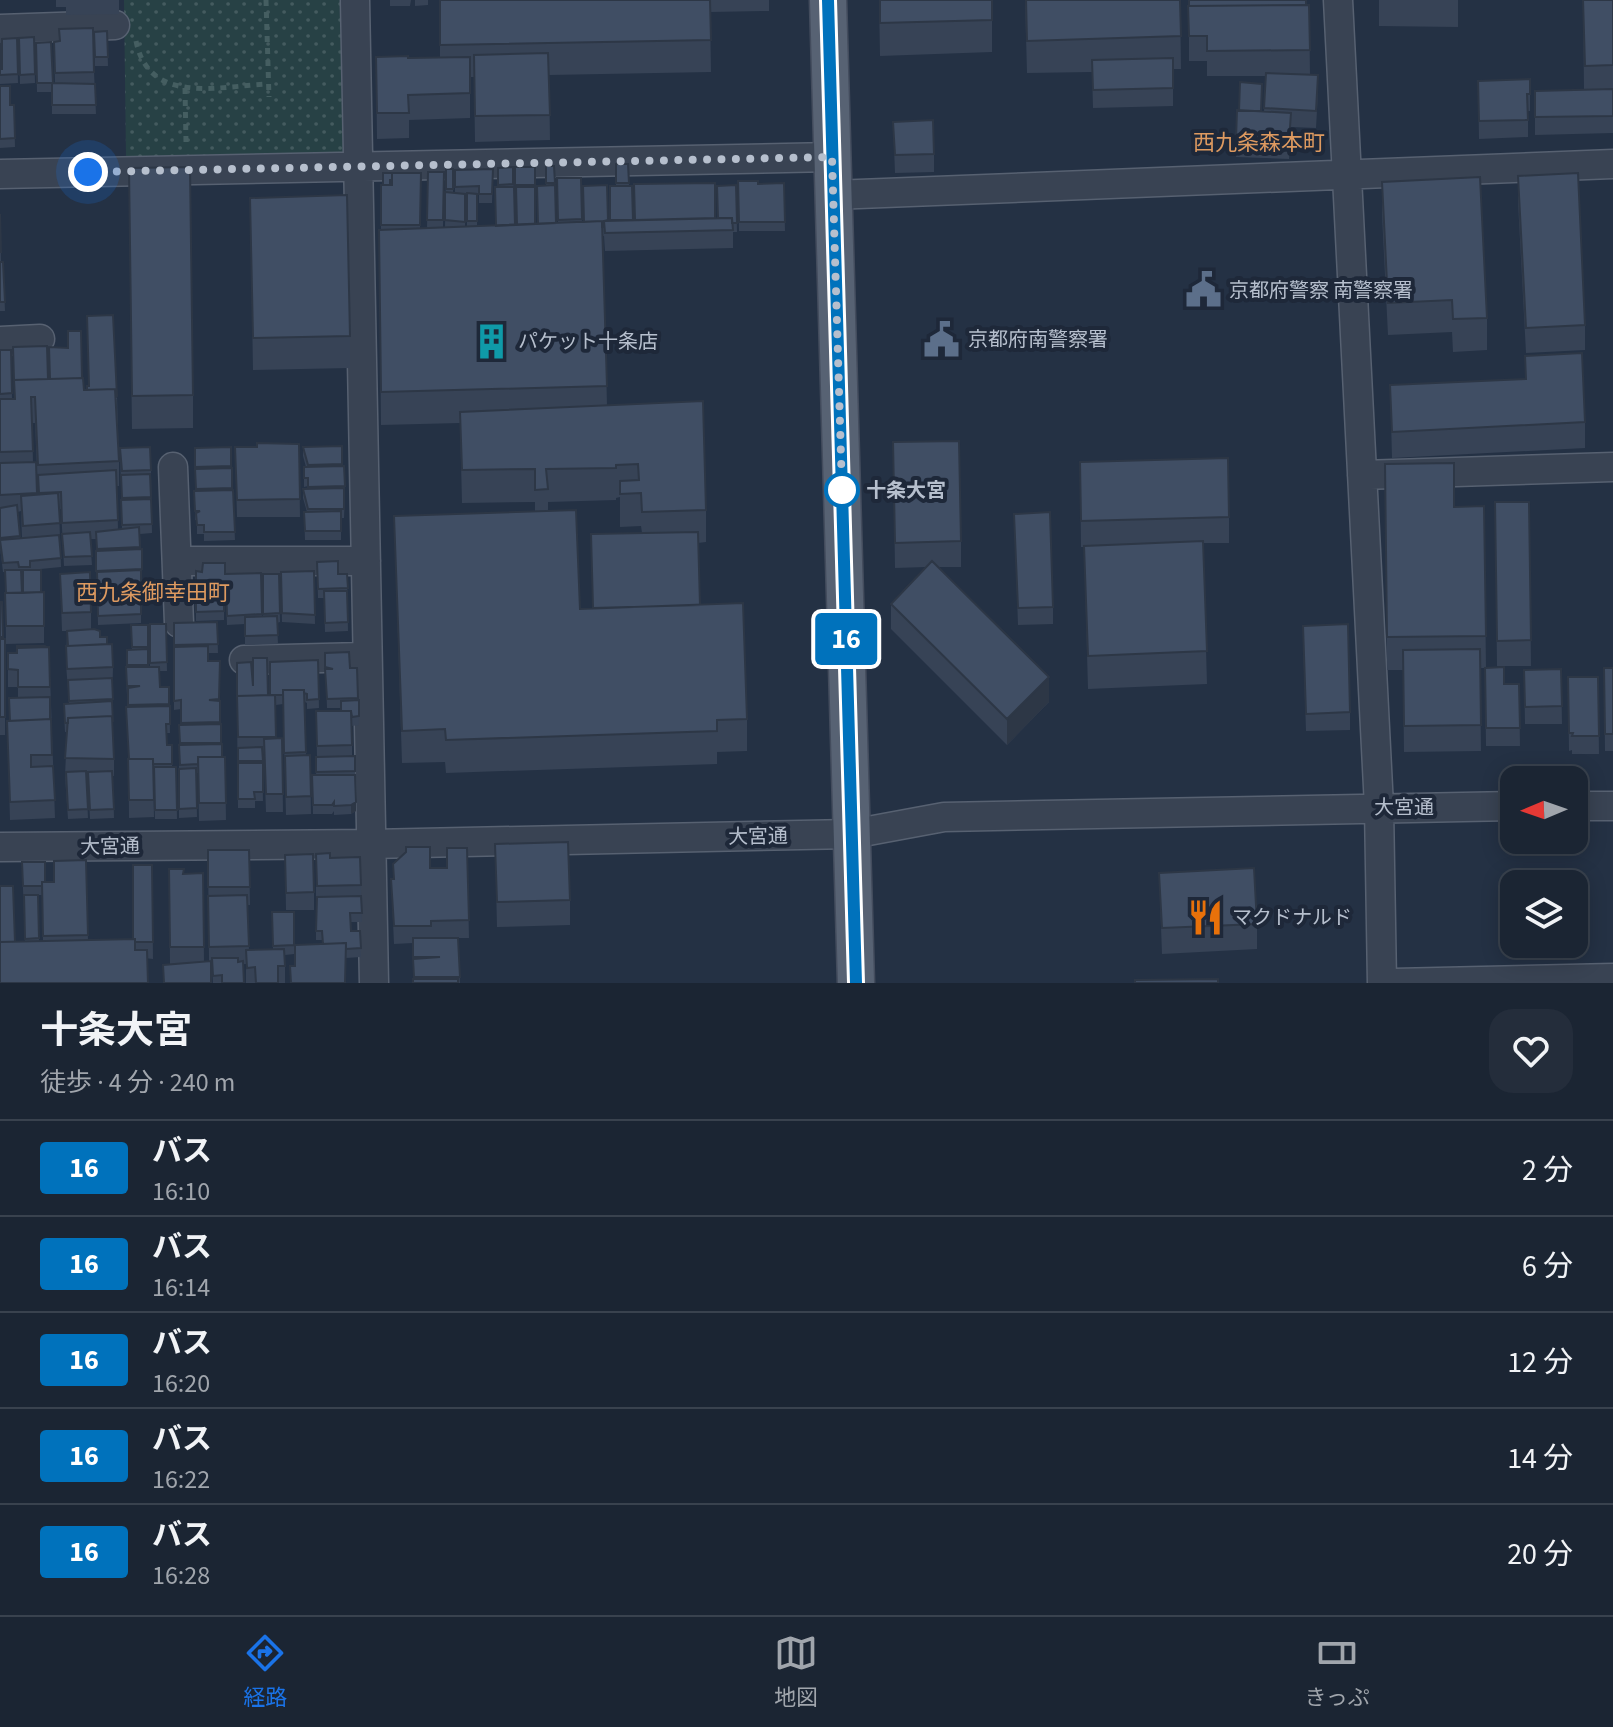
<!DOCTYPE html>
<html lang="ja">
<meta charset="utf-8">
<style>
:root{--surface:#1b2533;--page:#242d3b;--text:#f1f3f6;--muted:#a0a5ac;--line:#39424e;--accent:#1a73e8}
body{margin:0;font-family:"Source Sans 3","Noto Sans JP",sans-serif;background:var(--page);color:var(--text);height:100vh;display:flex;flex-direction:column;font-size:30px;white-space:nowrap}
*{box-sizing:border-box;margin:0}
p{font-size:26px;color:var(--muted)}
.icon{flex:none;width:44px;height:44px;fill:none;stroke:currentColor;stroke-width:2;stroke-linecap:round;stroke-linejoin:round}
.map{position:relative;height:983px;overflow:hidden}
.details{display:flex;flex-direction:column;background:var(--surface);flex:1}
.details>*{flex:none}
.badge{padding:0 16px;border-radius:6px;font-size:28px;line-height:52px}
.needle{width:52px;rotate:268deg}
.buttons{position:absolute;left:1500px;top:766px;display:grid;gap:16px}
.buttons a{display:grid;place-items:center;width:88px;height:88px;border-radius:16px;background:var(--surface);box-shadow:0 4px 20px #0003,0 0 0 2px var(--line);font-size:40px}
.you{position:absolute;width:40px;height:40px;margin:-20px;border:6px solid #fff;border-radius:50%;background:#1a73e8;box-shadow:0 0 0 12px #1a73e833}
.map>.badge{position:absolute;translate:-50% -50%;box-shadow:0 0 0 4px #fff}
.round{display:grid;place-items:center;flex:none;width:84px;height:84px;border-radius:24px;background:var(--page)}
.overview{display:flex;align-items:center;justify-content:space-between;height:136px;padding:0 40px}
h1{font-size:38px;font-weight:700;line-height:60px}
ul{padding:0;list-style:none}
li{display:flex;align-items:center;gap:24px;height:96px;padding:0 40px;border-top:2px solid var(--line)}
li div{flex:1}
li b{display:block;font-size:30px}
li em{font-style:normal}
li .badge{min-width:88px;font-weight:700;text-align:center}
.dock{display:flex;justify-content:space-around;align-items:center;height:112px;border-top:2px solid var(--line);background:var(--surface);font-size:22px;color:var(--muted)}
.dock a{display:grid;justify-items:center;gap:4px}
.dock .active{color:var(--accent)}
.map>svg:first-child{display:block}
.park{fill:url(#park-dots)}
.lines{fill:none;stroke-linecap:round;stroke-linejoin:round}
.minor-casing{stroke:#576171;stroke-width:31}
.major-casing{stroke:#434c5d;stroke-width:39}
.path{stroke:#455e61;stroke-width:5;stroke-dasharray:6 6;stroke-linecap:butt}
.minor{stroke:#394353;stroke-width:28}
.major{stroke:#576273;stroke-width:36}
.wall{fill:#374356;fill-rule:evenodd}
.shaded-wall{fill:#2d3746}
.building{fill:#404e64;stroke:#2d3746;stroke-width:2}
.line-casing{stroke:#fff;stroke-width:18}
.line{stroke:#0072bc;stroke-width:12}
.walk{stroke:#b6bfcd;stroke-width:8;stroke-dasharray:0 14.4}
.stop-dot{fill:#fff;stroke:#0072bc;stroke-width:4}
.labels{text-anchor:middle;stroke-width:8;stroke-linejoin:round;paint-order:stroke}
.poi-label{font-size:20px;fill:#b6bfcd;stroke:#1e2839;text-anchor:start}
.stop-label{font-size:20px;font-weight:bold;fill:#b6bfcd;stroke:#1e2839;text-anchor:start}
.street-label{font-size:20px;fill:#b6bfcd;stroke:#1e2839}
.neighbourhood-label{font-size:22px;fill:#de9a60;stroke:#1e2839}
</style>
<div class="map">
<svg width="1613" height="983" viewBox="0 0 1613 983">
<defs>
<pattern id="park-dots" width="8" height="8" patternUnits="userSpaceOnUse" patternTransform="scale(2)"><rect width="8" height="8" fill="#274145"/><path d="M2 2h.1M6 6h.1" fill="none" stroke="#445b5f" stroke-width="1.8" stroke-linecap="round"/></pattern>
</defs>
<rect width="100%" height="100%" fill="#243144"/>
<!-- park -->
<path class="park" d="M124 0H348L352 142 339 156 132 161 126 156Z"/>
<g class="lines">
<defs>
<path id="minor" d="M355 0 374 983
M1338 0 1379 807 1382 983
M0 29 115 25
M0 174 832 157
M833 195 1613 164
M0 341 40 339
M173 467 179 623
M1362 475 1613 467
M177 561H366
M244 660 363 657
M1574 806H1613
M0 847 371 844 852 834 944 817 1514 806
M1394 983 1613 978"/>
<path id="major" d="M828 0 856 983"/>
</defs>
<!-- minor casing -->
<use href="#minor" class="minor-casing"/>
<!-- major casing -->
<use href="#major" class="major-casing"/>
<!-- path -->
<path class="path" d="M266 0 269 97
M136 41C149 106 219 86 268 84
M185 88 186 143"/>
<!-- minor -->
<use href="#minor" class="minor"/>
<!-- major -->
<use href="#major" class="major"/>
</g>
<!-- wall -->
<path class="wall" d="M56 0H119V14L66 15V7H56Z
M390 0H411L410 6H390Z
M415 0H428V5L415 6Z
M440 0H769V11L710 12 711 72 549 75 550 140 475 142 474 77H470V118L409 120V138L377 139 376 57 408 58H440Z
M879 0H992V52L880 56Z
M1025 0H1180L1181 69H1173V106L1093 108 1092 72 1027 73Z
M1189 0 1309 5 1310 74 1318 92 1316 128 1291 127 1289 159 1236 157 1237 110 1264 112 1266 76H1207V61H1189Z
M1379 0H1458V27L1379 26Z
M1583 0H1613V133L1535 135V91L1584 90Z
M107 31 108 66H95L94 32Z
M34 37 35 83 20 84 19 38Z
M17 38 18 83 0 84V43L2 67Z
M54 42 94 72 96 114H52V92H37L36 43 53 83H55Z
M1530 79V111H1528V137L1479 139 1478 81Z
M0 86 10 105H14L15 147 0 148Z
M893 122 934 154V172L895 173Z
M616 164H628L629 186 633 220 717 218 736 185 737 232H733V248L605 251 604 236H603L607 405 706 510V542L698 543 700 605 747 719V751L717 752V764L446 773 445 762 402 763 394 516 535 511V502L462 503 460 423 381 425 379 230H381V185H383V173H421L420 228H427L428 172H444L443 228 445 227 446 169H453V193H455V170L493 169 492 203H479V195H477V226H496L498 168 513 167 515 225H517L515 167H535V224H538L546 186V166H554L556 223H558L557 178H581L582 222 610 220 616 186ZM465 195H467V227H465ZM620 497V527L641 526 642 533 591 534 593 608 580 609 548 511V502L616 500V498Z
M1518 176 1585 325V350L1526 353 1518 202Z
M738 181 758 184 784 183 785 231H739Z
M1382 182 1487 318V350L1453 352 1452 332 1388 335 1382 215Z
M250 198 350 336V368L253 370Z
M129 201 193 395V428L132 429Z
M0 214 1 262H3L5 311H0Z
M13 347 48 379 82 378 84 390 117 396 119 461V486H117L118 529H122L120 448 151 470 152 533 140 534 142 569V578H141V623L98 625 96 539H90L92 565 64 566 61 509H59L61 567 30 570 41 592H44V643L6 644 5 572H3L0 547V350H11L12 399H14ZM32 423H35L38 495 36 462H33ZM21 511 22 538H20L18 512ZM21 576H23V593H22Z
M1525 356 1585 422V448L1392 458 1390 385 1525 379Z
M893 442 961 541V567H939L1049 702 1007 745 891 629V604L926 567 895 568Z
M299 444 300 517H237L235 447Z
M342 446V466H344L345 495 344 518H341V540H305L304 512H307L303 498V489H308V486L304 487V467H306L303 456V447Z
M231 447 235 540 204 541V534H197V520H195V448Z
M1080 462 1229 517V543H1203L1207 684 1088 689 1084 547H1081Z
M1385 464 1454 507 1484 506 1486 668 1504 684H1519L1520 746H1486L1485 668H1480L1481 751 1404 752 1403 670H1387Z
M1495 502H1529L1531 666H1497Z
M1014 514 1053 607V624L1018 625Z
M317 562 338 574H347L348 631 325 632 324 598H318Z
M196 571 225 574 261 573 262 617H263V574H279L280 622 277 623 278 644 245 645V624L227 625 226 594H224V620L196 621Z
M314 571 315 624 282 622 281 572Z
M60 574 91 612V629L107 644 113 667 112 708 114 759V776H113L114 818 90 819 88 776H86L88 818 68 819 65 776 67 732H65L64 713 69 704 66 664 67 631H62Z
M0 602 3 639H5V735H0Z
M217 622 218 653H208V661H220V724H221L222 757H225L226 820 199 821 198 773H196L197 817 179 818V725H181V709L174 710V623Z
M150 624H166L167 671H159L160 687H169L170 733H167V745H172V767H176L177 819H155L154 773H153L154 817 129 818 128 695H127L126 676 127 650H132L131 625 148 647V667H150Z
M1303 643 1350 712V730L1306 731Z
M49 647 55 818 10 820 7 721H9L18 697V687H8V653Z
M325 653 350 668H357L359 725 352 726V756H355L356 811 351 814 334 815V811L332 814H313L312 775H316L317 757 316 711H341V708H327Z
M318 660 319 708 307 709V703L305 702 306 755H310L311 814 286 815 283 704 276 705V738H282L283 812H266L264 754H262L263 801H255V808H238L237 714 253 685 270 695Z
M1604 668H1613V751H1605Z
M1561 669 1562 724H1525L1524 670Z
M1568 677H1598L1599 754H1572V750L1569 751Z
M495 844 570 900V925L497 927Z
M467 848 469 938H441H458L460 983H413V943L394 944 391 879 430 868H447Z
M208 850H249L250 905H247L249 950 273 949 272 912H294V954L285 955V983H246V964H243L244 983H213L212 965 170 964 169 869 184 874 203 873 204 961H209Z
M316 854 330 858 360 857 362 922H351V931H360L361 957 346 958 295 966 322 944V940H316Z
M285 855 314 892V910H286Z
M86 860 88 940 133 939 152 865 153 959 15 942H25L22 862 45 882H54ZM38 895H42L43 941H39Z
M1159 873 1257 924V949L1162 954Z"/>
<!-- shaded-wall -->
<path class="shaded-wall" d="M1049 677V702L1007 745V719Z
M356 802V811L351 814V805Z"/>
<!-- building -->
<path class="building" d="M440 0H710L711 40 440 45Z
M880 0H992V20L880 23Z
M1026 0H1180L1181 36 1027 41Z
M1189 0H1306V5L1189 6Z
M1583 0H1613V65L1585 66Z
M1309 5 1310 50 1207 51V36H1189L1188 6Z
M93 28 94 72 55 73 54 42 60 41 59 29Z
M107 31 108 57H95L94 32Z
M34 37 35 74 20 75 19 38Z
M17 38 18 74 0 75V43L2 70V39Z
M51 42 53 83H37L36 43Z
M548 53 550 115 475 116 474 55Z
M408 56V58L470 57V93L408 95 409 113H377L376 57Z
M1173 58V88L1093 90 1092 60Z
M1266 73 1318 75 1316 111 1264 108Z
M1530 79V94H1527L1528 120 1479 121 1478 81Z
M1240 82 1262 84 1261 111H1239Z
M52 83 95 84 96 105H52Z
M0 86H10V105H14L15 138 0 139Z
M1613 89V116L1535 117V91Z
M1237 110 1291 113 1289 141 1236 139Z
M933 120 934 154 895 155 893 122Z
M616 164H628L629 183H616Z
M546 166H554L555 183H546Z
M190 167 193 395 132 396 129 168Z
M513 167V184L498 185V168Z
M515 167H535V185H515Z
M446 169H453V189H446Z
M493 169 492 194H479V186L455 187V170Z
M428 172H444L443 220H427Z
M383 173H421V180V173H392V180H390V185H383Z
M392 173H421L420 225H381V185H392Z
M1578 173 1585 325 1526 328 1518 176Z
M1480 177 1487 318 1453 319 1452 300 1388 303 1382 182Z
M557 178H581L582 219 558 220Z
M738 181H758V184L784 183 785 222H739Z
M715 183V218L635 220 634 184Z
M555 185 556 223 538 224 537 186Z
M607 185 608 220 604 221V227H602V221L584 222 583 186Z
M736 185 737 223H732V218H718L717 186Z
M610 186H632L633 220H610Z
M495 187H514L515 225 496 226Z
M516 187H535V224L517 225Z
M445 192 465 194V222L445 220Z
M467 193 477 194V221H467Z
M347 195 350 336 253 338 250 198Z
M0 214 1 252H0Z
M732 218 733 230 605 233 604 221Z
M602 221 607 386 381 392 379 230Z
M0 262H3L5 302H0Z
M113 315 117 396 116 397 115 389 87 390V386H89L87 316Z
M68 331H81L82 378 50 379 49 347 68 348Z
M47 346 48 379 14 380 13 347Z
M0 350H11L12 393 0 394Z
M1582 353 1585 422 1392 432 1390 385 1526 379 1525 356Z
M83 378 84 390 115 389 119 461 38 465 35 397H31L33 451 0 452V399H15L14 380Z
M703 401 706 510 642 512 641 493 620 494V481L639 480 638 464 616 465V468L546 469 548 489 535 490V469L462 470 460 412Z
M959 441 961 541 895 543 893 442Z
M257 443 299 444 300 499 237 500 235 447H257Z
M342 446V464L308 465 303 447Z
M150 447 151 470 122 471 120 448Z
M231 447V466L195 467V448Z
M1228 458 1229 517 1081 521 1080 462Z
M36 462 37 493 0 495V463Z
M1454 463V507L1484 506 1486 636 1387 637 1385 464Z
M344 466 345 486 308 487V478H304V467Z
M232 468V488L196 489 195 469Z
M116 470 118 520 62 523 61 492 39 493 38 475Z
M150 474 151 497 122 498 121 475Z
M344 488V509H308L303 489Z
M233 490 235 532H204V525H197L196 513 200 511H195L194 491Z
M58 493 60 523 23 526 21 496Z
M151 499 152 524 122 525 121 500Z
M1495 502H1529L1531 640 1497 641Z
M17 505 20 536 0 538V508Z
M576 510 580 609 743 603 747 719 717 720V731L446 740 445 729 402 731 394 516Z
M341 511V531H305L304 512Z
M1050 512 1053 607 1018 608 1014 514Z
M139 527 140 547 97 549 96 532Z
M90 532 92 556 64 557 62 534Z
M698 532 700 605 593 608 591 534Z
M59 535 61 558 30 561V567H19L18 562 3 563 0 540Z
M1203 541 1207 651 1088 656 1084 546Z
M142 549V569L96 571V551Z
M338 561V574H347L348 588 318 589 317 562Z
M932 561 1049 677 1007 719 891 604Z
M203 563H225V574L261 573 262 614 227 616 226 585 196 586V571L202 572Z
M5 570H21L22 593H6Z
M23 570H41V592L23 593Z
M141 570V614L98 616 97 572Z
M314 571 315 615 282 613 281 572Z
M90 572 91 612 62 613 60 574Z
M263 574H279L280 613 263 614Z
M224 589V611L196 612V590Z
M324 591H347L348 622 325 623Z
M44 592V626H6L5 593Z
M0 602H2L3 637H0Z
M277 616 278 635 245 636V617Z
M217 622 218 644 174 645V623Z
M150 624H166L167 662 150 663Z
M1348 624 1350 712 1306 714 1303 626Z
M131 625H148V647H132Z
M94 629 100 631V637H107V644L68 646 67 631Z
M0 639H5V717H0Z
M112 644 113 667 67 669 66 646Z
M17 646H45L46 647 17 648V651Z
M208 646V661H220L219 699 209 700 220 701V722L181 723V700L174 701V647Z
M49 647 50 687H18V670L8 669V653H17V648Z
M148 649V665H127V650Z
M1480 649 1481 725 1404 726 1403 650Z
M349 652 350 668H357L358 698 327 699 325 669H333L325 667V653Z
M253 658H267L268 695 237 696V663L251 662 253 686Z
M318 660 319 699 307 700V694L304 693V690H283V695H270V662Z
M126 667H159L160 687H169V704L128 705V688L140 686H127Z
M1504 667V684H1519L1520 728H1486L1485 668Z
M1604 668H1613V734H1605Z
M1561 669 1562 706 1525 707 1524 670Z
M1568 677H1598L1599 736H1572L1573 733H1569Z
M112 678 113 699 69 701 68 680Z
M283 690H304L306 752 284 753Z
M275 695 276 737H238L237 696Z
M50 697V719L10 721 9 698Z
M359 700V716L352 717 351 711H341V701Z
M112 701 113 722 112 716 68 718V723H65L64 704Z
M170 706V724H166L167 745H172V764H153V759H129L126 707Z
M316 711H351L352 745 317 746Z
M112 716 114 759 65 758 68 718Z
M51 719 52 755H31V767L53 766 55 800 10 802 7 721Z
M221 724V743H180L179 725Z
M282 738 283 794H266L264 739Z
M222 744V757H198V764L180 765 179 745Z
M262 747 263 761H238V748Z
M310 755 311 796 286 797 285 756Z
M355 756V771L316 772V757Z
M198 757H225L226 803H199Z
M128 759H153L154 800H129Z
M238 763H263V792H254L255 799H238Z
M154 767H176L177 810H155Z
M196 768 197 808 179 809V769Z
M86 771 88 809 68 810 66 772Z
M112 771 114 809 90 810 88 772Z
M312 775H355L356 802 351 805 334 806V802L332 805H313Z
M568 842 570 900 497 902 495 844Z
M406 847H430V868H447V848H467L469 920 431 921V926H394L391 879H394L393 864 406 852Z
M208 850H249L250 887H208Z
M330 853V858L360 857 361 885 317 886 316 854Z
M313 854 314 892 286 893 285 855Z
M86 860 88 935 43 936 42 882H54V861Z
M22 862H45V882H42V886H23Z
M133 865H152L153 942H135V939H133Z
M1254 868 1257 924 1162 928 1159 873Z
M169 869H184L183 874 203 873 204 947H170Z
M0 886H13L15 942H0Z
M24 895H38L39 938 25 939Z
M247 895 249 946 209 947 208 896Z
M361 896 362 913H350L351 931H360L361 948 346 949V943L323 944 322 931H316L317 897Z
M272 912H294V945L273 946Z
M413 938H458L460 977H414L413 959 440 957H413Z
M135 939V950H147L148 983H0V942Z
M346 943 345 983H291L290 966H295V945Z
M284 949 285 966H278V983H256L255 967 247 968 246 950Z
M212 958H238V962L243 961 244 983H222V975L213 976Z
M211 961V983H164L163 965Z
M413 979H458V983H413Z
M1218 979V983H1135V980Z"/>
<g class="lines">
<defs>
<path id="line" d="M828 0 856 983"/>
</defs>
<!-- line casing -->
<use href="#line" class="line-casing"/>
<!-- line -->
<use href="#line" class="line"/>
<!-- walk -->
<path class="walk" d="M88 172 832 157 842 490"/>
</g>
<!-- icons -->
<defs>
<symbol id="civic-bare" viewBox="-9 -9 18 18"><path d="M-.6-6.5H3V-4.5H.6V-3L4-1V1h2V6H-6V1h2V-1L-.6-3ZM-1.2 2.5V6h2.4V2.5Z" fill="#5c6f8a" stroke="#1e2839" stroke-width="2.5" paint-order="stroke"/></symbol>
<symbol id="building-bare" viewBox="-9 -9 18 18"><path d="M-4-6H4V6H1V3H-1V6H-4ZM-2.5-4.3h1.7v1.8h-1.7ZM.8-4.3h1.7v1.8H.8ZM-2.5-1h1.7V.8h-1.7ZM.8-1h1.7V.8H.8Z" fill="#0f9aa8" stroke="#1e2839" stroke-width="2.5" paint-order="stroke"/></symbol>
<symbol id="restaurant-bare" viewBox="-9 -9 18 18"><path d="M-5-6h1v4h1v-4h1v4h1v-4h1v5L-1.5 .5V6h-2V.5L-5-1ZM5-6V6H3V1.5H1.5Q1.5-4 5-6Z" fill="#e8710a" stroke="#1e2839" stroke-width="2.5" paint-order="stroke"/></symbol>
</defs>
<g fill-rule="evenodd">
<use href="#civic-bare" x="1178" y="264" width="51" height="51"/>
<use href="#civic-bare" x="916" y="314" width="51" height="51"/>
<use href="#building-bare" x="466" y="316" width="51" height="51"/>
<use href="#restaurant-bare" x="1180" y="892" width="51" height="51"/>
</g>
<!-- markers -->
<circle class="stop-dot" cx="842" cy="490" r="16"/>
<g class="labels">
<!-- poi labels -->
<g class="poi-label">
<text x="1229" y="297">京都府警察 南警察署</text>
<text x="968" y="346">京都府南警察署</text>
<text x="518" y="348">パケット十条店</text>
<text x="1232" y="924">マクドナルド</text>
</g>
<!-- stop labels -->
<g class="stop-label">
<text x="866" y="497">十条大宮</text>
</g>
<!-- street labels -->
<g class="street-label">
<text x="1404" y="814">大宮通</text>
<text transform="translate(758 836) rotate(-1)" y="7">大宮通</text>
<text transform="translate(110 846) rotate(-1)" y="7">大宮通</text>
</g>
<!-- neighbourhood labels -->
<g class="neighbourhood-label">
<text x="1259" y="150">西九条森本町</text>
<text x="153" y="600">西九条御幸田町</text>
</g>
</g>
</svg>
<div class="buttons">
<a><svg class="needle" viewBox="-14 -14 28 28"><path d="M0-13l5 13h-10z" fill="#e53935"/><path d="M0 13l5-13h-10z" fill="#a0a5ac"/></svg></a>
<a><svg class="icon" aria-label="layers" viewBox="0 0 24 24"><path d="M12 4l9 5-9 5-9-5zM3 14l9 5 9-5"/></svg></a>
</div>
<div class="you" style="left:88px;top:172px"></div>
<b class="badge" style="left:846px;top:639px;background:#0072bc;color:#fff">16</b>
</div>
<section class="details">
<div class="overview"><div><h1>十条大宮</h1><p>徒歩 · 4 分 · 240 m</p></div><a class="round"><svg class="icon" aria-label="heart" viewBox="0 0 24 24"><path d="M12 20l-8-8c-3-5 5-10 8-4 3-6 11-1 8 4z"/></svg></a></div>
<ul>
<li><span class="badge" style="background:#0072bc;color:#fff">16</span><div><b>バス</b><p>16:10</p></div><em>2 分</em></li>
<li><span class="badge" style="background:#0072bc;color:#fff">16</span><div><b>バス</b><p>16:14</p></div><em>6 分</em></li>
<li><span class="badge" style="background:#0072bc;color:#fff">16</span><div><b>バス</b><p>16:20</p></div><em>12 分</em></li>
<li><span class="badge" style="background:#0072bc;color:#fff">16</span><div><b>バス</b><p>16:22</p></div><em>14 分</em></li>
<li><span class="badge" style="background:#0072bc;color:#fff">16</span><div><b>バス</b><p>16:28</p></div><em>20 分</em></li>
</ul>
</section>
<nav class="dock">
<a class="active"><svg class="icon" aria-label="directions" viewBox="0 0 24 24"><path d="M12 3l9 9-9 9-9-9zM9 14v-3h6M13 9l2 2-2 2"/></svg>経路</a>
<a><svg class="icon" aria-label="map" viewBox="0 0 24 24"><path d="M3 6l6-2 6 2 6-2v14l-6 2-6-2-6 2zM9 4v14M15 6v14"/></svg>地図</a>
<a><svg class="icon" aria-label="tickets" viewBox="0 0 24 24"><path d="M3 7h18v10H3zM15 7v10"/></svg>きっぷ</a>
</nav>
